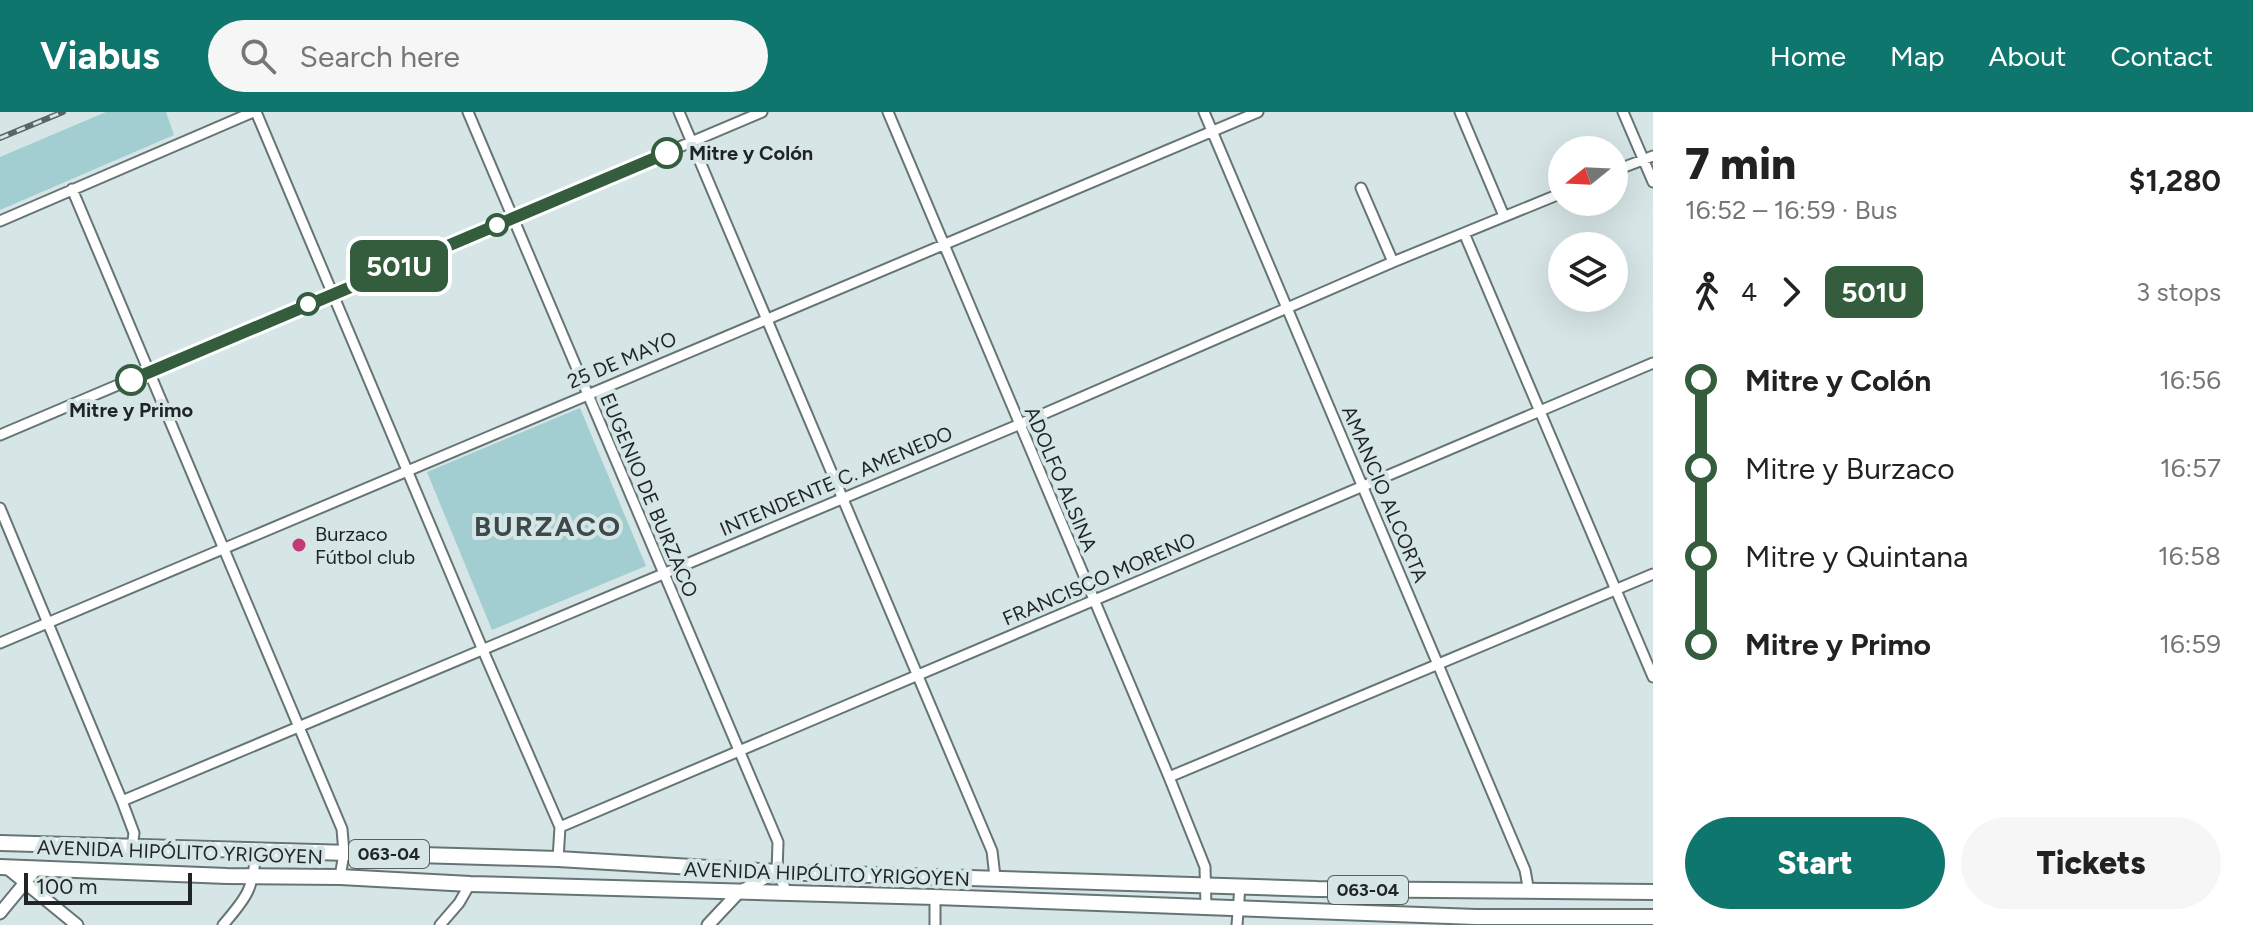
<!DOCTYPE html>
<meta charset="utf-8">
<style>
:root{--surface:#fff;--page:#f6f6f6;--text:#222;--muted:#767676;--accent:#0f766e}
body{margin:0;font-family:Figtree,sans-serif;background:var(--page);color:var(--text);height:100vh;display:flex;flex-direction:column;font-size:30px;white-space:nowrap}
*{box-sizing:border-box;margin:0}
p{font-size:26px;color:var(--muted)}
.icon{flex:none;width:44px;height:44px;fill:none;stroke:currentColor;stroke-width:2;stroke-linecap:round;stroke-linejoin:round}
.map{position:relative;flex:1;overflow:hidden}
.sheet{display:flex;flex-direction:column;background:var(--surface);width:600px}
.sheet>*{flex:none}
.badge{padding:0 16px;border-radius:12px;font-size:28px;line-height:52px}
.needle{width:52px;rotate:252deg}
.controls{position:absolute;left:1548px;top:24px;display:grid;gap:16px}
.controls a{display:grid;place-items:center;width:80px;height:80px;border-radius:50%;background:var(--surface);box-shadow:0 8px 32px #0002;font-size:40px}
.scale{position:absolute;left:24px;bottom:20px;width:168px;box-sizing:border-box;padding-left:8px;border:4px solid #1f2526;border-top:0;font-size:22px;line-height:28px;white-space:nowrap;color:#1f2526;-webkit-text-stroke:6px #d6e5e6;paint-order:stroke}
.map>.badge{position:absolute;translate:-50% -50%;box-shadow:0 0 0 4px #fff}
.legs{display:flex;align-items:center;gap:12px;height:88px;padding:0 32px;font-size:26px}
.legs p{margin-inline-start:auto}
.summary{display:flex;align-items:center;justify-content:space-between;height:136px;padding:0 32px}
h1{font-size:44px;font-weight:800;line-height:60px}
.button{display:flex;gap:16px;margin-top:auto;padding:16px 32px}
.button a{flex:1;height:92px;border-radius:48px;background:var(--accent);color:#fff;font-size:32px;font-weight:800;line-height:92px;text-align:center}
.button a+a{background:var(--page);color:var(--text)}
ul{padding:0 32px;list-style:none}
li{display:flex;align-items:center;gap:28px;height:88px;font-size:30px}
li i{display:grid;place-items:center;width:12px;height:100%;margin:0 10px;background:currentColor}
li i::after{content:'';width:20px;height:20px;margin:-10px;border:6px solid;border-radius:50%;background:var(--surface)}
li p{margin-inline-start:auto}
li:first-child i{background:linear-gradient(#0000 50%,currentColor 0)}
li:last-child i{background:linear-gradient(currentColor 50%,#0000 0)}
header{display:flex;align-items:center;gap:48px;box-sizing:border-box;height:112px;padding:0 40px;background:var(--accent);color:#fff}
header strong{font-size:38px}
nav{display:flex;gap:44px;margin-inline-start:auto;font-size:28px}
.search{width:560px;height:72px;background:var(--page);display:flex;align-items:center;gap:20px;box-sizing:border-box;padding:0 28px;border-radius:44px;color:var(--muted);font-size:30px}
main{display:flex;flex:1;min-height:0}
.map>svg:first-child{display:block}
.green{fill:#a2cdd1}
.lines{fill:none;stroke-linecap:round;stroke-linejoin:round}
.minor-casing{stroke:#667475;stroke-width:13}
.tertiary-casing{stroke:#667475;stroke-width:15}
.primary-casing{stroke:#667475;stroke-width:18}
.minor{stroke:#fff;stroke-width:9}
.tertiary{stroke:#fff;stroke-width:11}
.primary{stroke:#fff;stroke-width:14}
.rail-casing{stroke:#5c6566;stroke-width:6}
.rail{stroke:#d6e5e6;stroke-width:3;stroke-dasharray:9;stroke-linecap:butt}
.line-1-casing{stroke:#fff;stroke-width:18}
.line-1{stroke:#345d3d;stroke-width:12}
.stop-1-dot{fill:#fff;stroke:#345d3d;stroke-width:4}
.poi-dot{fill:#c13975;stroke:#d6e5e6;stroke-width:3}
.labels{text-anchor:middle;stroke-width:8;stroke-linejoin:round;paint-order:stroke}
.shield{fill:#d6e5e6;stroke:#565f60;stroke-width:2}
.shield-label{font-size:18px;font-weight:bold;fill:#1f2526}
.stop-label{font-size:20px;font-weight:bold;fill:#1f2526;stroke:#d6e5e6;text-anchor:start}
.street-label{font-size:20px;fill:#1f2526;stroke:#d6e5e6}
.poi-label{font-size:20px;fill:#1f2526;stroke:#d6e5e6;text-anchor:start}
.district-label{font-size:28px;font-weight:bold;letter-spacing:2px;fill:#3d4a4b;stroke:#d6e5e6}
</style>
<header>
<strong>Viabus</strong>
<div class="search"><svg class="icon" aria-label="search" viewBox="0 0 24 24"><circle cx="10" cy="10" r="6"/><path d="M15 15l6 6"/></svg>Search here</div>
<nav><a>Home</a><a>Map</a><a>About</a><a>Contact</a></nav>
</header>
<main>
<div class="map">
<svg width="1653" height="813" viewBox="0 0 1653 813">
<rect width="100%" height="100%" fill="#d6e5e6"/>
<!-- green -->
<path class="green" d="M106 0H166L174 23 0 98V45Z
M580 296 646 454 492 518 427 360Z"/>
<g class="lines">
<defs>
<path id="minor" d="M256 0 482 536 560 715 558 747
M468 0 778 730 777 760 787 780
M679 0 992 739 995 765
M888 0 1169 665 1205 755 1206 795
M1204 0 1525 758 1529 780
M1460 0 1504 104
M1623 0 1653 70
M1614 59 1653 44
M1361 76 1393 150
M72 77 342 717 344 741 340 765
M0 109 253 0
M1464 121 1653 565
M0 323 762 0
M0 396 122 689 134 721 132 736
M0 531 1258 0
M1169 665 1653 462
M122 689 1018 313 1393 150 1562 81
M560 715 1653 251
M935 785V813
M223 813C248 784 253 777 256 739
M440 813 459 791 470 772
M1237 813 1240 774"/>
<path id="tertiary" d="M6 755 77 813
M0 801 37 756
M708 813 739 780 776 760"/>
<path id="primary" d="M0 731 558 747 777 760 1317 777 1653 780
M0 755 227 764 340 765 470 772 935 785 1476 805H1653"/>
</defs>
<!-- minor casing -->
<use href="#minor" class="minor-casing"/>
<!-- tertiary casing -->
<use href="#tertiary" class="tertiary-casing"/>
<!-- primary casing -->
<use href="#primary" class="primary-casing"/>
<!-- minor -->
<use href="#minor" class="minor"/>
<!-- tertiary -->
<use href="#tertiary" class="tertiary"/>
<!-- primary -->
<use href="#primary" class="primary"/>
<defs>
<path id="rail" d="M0 26 63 0"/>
</defs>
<!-- rail casing -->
<use href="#rail" class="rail-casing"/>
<!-- rail -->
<use href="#rail" class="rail"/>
</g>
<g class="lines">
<defs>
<path id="line-1" d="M131 268 667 41"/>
</defs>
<!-- line-1 casing -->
<use href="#line-1" class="line-1-casing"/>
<!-- line-1 -->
<use href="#line-1" class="line-1"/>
</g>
<!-- markers -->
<g class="stop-1-dot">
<circle cx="667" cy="41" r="14"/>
<circle cx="497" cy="113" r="10"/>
<circle cx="308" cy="192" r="10"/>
<circle cx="131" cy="268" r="14"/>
</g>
<circle class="poi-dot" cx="299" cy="433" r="8"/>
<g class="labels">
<!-- shield labels -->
<g class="shield">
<rect x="349" y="728" width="80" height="28" rx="6"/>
<rect x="1328" y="764" width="80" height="28" rx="6"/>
</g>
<g class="shield-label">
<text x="389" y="748">063-04</text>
<text x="1368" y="784">063-04</text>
</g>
<!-- stop labels -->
<g class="stop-label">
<text x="689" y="48">Mitre y Colón</text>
<text x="131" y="305" text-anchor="middle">Mitre y Primo</text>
</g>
<!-- street labels -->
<g class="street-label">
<text transform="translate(622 248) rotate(-23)" y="7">25 DE MAYO</text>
<text transform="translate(1061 367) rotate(67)" y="7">ADOLFO ALSINA</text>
<text transform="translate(836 369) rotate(-23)" y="7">INTENDENTE C. AMENEDO</text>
<text transform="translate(1385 382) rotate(67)" y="7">AMANCIO ALCORTA</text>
<text transform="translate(649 383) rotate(67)" y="7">EUGENIO DE BURZACO</text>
<text transform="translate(1099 467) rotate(-23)" y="7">FRANCISCO MORENO</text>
<text transform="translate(180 740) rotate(2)" y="7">AVENIDA HIPÓLITO YRIGOYEN</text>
<text transform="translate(827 762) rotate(2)" y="7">AVENIDA HIPÓLITO YRIGOYEN</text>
</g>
<!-- poi labels -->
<g class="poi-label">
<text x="315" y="429">Burzaco<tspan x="315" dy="23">Fútbol club</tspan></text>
</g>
<!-- district labels -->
<g class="district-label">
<text x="548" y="424">BURZACO</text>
</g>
</g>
</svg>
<div class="controls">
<a><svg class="needle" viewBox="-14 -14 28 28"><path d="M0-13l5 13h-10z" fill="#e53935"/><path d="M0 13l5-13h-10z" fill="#767676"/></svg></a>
<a><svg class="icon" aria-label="layers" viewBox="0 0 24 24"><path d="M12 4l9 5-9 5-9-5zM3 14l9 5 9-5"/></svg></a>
</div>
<div class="scale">100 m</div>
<b class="badge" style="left:399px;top:154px;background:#345d3d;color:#fff">501U</b>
</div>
<section class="sheet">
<div class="summary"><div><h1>7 min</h1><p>16:52 – 16:59 · Bus</p></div><b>$1,280</b></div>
<div class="legs"><svg class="icon" aria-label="walk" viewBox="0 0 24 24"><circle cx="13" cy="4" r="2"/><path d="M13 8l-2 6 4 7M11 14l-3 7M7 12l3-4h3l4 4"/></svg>4<svg class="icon" aria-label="forward" viewBox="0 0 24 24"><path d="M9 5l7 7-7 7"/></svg><b class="badge" style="background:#345d3d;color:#fff">501U</b><p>3 stops</p></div>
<ul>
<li><i style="color:#345d3d"></i><b>Mitre y Colón</b><p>16:56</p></li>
<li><i style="color:#345d3d"></i><span>Mitre y Burzaco</span><p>16:57</p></li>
<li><i style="color:#345d3d"></i><span>Mitre y Quintana</span><p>16:58</p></li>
<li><i style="color:#345d3d"></i><b>Mitre y Primo</b><p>16:59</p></li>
</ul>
<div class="button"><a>Start</a><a>Tickets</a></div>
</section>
</main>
